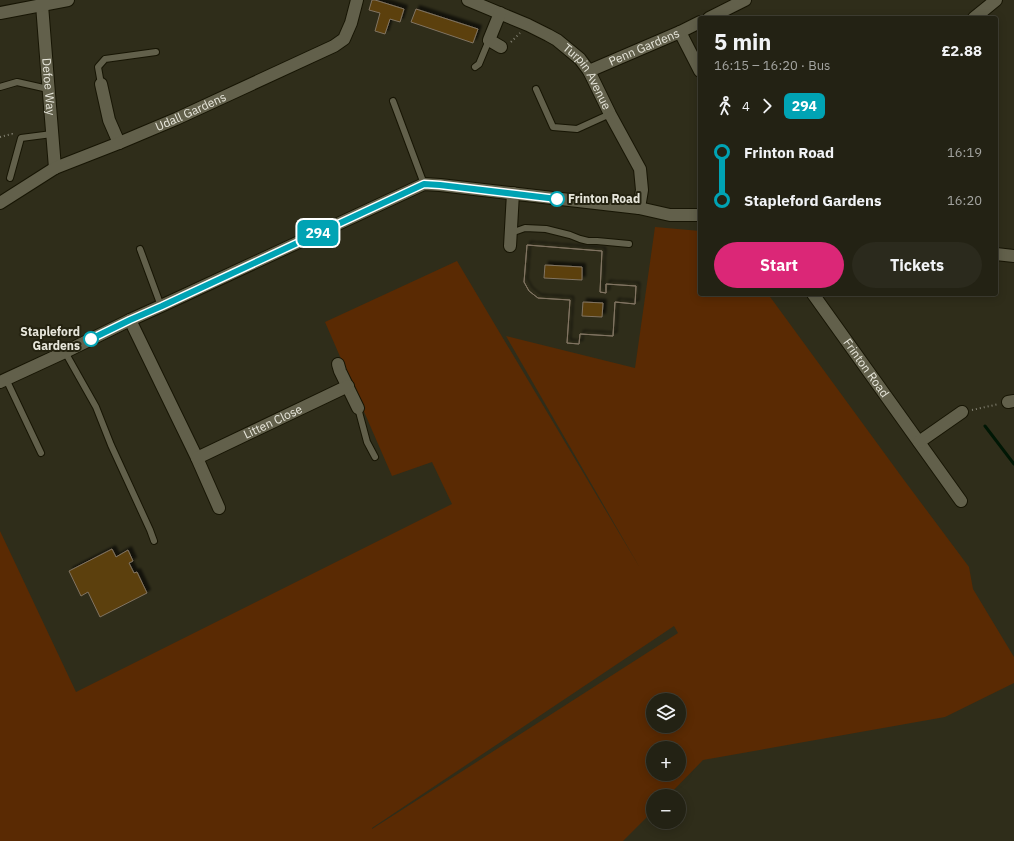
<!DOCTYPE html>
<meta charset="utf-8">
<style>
:root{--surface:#232214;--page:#2b2a1d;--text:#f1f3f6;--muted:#a3a4a0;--line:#403f34;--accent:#db2777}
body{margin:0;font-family:"IBM Plex Sans",sans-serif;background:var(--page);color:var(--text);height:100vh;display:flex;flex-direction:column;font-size:15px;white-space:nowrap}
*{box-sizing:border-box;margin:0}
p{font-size:13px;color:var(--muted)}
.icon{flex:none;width:22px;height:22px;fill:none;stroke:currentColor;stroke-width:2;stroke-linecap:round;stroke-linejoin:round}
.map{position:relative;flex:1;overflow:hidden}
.details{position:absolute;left:698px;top:16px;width:300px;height:280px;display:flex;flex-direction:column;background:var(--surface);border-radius:4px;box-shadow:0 2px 10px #0003,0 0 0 1px var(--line)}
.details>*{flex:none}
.badge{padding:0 8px;border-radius:6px;font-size:14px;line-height:26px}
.buttons{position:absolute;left:646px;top:693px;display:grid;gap:8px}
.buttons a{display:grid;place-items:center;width:40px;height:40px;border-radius:50%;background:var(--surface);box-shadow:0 2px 10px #0003,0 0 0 1px var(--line);font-size:20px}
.map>.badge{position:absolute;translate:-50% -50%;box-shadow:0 0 0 2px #fff}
.legs{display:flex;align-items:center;gap:6px;height:44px;padding:0 16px;font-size:13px}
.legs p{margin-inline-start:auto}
.head{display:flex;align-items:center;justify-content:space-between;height:68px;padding:0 16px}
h1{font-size:22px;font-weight:700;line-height:30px}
.cta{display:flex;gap:8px;margin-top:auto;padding:8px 16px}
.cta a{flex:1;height:46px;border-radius:24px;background:var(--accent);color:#fff;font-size:16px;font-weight:700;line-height:46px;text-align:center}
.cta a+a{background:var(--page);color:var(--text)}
ul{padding:0 16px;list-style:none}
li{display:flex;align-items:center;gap:14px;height:48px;font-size:15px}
li i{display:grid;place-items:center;width:6px;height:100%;margin:0 5px;background:currentColor}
li i::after{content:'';width:10px;height:10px;margin:-5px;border:3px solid;border-radius:50%;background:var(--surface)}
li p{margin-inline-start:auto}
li:first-child i{background:linear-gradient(#0000 50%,currentColor 0)}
li:last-child i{background:linear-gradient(currentColor 50%,#0000 0)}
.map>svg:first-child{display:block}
.green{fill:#5a2a03;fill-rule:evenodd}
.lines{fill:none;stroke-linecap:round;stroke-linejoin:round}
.stream{stroke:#001705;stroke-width:3}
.building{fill:#5b3f0b;stroke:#817462;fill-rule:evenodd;filter:url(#shadow)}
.lane-casing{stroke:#171504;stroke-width:8}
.street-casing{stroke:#171504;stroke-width:14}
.path{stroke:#838172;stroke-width:2;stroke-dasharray:1 3;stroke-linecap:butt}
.lane{stroke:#62604b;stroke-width:6}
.street{stroke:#62604b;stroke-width:12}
.line-1-casing{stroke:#fff;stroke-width:9}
.line-1{stroke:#00a3b4;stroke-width:6}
.stop-1-dot{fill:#fff;stroke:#00a3b4;stroke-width:2}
.labels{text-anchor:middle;stroke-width:4;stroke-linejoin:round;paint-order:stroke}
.street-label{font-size:12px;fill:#e8e7dc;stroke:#252311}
.stop-label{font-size:12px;font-weight:bold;fill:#e8e7dc;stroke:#252311;text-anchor:start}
</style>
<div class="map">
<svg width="1014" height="841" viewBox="0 0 1014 841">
<defs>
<filter id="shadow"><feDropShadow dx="3.5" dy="-3.5" stdDeviation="1" flood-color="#0009"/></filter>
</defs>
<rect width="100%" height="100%" fill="#2f2d1a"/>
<!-- green -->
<path class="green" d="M655 227 700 231V294H768L904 480 969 567 973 589 1014 657V683L945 717 703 760 668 796H653V811L623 841H0V531L76 692 452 504 432 462 392 476 325 322 457 261 640 568 506 336 635 368ZM674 626 678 633 372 829V828ZM653 700H679V726H653ZM653 748H679V774H653Z"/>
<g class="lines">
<!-- stream -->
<path class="stream" d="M985 426 1014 464"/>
</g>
<!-- building -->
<path class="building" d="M372 0H375L404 9 400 22 390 19 385 34 375 31 380 13 369 10Z
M416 9 478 29 473 43 411 22Z
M527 245 602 251 600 292 606 293V284L636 286 635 304 615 302 613 336 580 334 579 344 567 343 570 300 538 298 529 291 524 282ZM545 265 582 267V280L544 278ZM583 302 603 303 602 317 582 316Z
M527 245 602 251 600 292 606 293V284L636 286 635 304 615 302 613 336 580 334 579 344 567 343 570 300 538 298 529 291 524 282Z
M112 549 116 557 128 550 133 561 129 563 134 573 137 572 147 593 100 617 88 592 81 596 69 571Z"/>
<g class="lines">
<defs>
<path id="lane" d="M475 67 479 64 489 40
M101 84 98 67 105 59 156 52
M0 87 17 82 48 89
M536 89 553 127 577 129 610 114
M393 101 424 184
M10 178 21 138 52 134
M511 233 525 228 546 229 570 235 580 239 588 241H597L629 244
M140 249 161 306
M65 352 96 407 111 445 150 530 154 541
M6 379 41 453
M358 408 367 442 375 457"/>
<g id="street">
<path id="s1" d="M468 0 528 25 548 35 557 40 580 59 589 71 610 114 640 169 642 190 639 208"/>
<path id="s2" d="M42 5 47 69 55 168"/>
<path d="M0 13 68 0"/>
<path d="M500 13 489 40 501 47"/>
<path d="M709 18 745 0"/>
<path d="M974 18 996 0"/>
<path d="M680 32 700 71"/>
<path id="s3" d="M589 71 680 32 700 22"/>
<path d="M101 84 109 120 119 143"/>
<path id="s4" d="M0 203 55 168 119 143 176 119 334 46 344 39 351 23 357 0"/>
<path d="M510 246 513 193"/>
<path d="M996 254 1014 256"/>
<path id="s5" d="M813 294 961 501"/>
<path d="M130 320 197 458 219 508"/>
<path d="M338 364 340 371 358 408"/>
<path d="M0 382 65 352 130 320 161 306 424 184 440 185 639 208 670 215H700"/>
<path d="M1008 402 1014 401"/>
<path d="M919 442 962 412"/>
<path id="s6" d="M197 458 348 386"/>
</g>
</defs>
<!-- lane casing -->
<use href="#lane" class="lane-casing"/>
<!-- street casing -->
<use href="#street" class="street-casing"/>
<!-- path -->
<path class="path" d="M511 42 520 33
M0 137 12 134 14 135
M972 410 999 404"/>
<!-- lane -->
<use href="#lane" class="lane"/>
<!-- street -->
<use href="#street" class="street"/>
</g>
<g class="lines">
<defs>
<path id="line-1" d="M91 339 130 320 162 306 424 184 440 185 557 199"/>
</defs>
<!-- line-1 casing -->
<use href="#line-1" class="line-1-casing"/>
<!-- line-1 -->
<use href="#line-1" class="line-1"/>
</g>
<!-- markers -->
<g class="stop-1-dot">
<circle cx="557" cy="199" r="7"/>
<circle cx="91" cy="339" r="7"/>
</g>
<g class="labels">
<!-- street labels -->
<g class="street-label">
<text dy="4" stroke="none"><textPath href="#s3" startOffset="60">Penn Gardens</textPath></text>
<text dy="4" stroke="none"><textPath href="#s1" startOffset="146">Turpin Avenue</textPath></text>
<text dy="4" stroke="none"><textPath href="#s2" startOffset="82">Defoe Way</textPath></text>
<text dy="4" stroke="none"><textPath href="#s4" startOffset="212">Udall Gardens</textPath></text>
<text dy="4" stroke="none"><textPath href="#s5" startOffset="91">Frinton Road</textPath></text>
<text dy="4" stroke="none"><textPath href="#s6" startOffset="84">Litten Close</textPath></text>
</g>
<!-- stop labels -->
<g class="stop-label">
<text x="568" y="203">Frinton Road</text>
<text x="80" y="336" text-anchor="end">Stapleford<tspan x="80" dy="14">Gardens</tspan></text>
</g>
</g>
</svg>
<div class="buttons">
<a><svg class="icon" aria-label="layers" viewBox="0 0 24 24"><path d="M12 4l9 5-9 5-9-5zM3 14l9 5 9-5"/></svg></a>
<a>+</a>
<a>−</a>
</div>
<b class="badge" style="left:318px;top:233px;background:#00a3b4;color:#fff">294</b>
<section class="details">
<div class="head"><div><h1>5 min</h1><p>16:15 – 16:20 · Bus</p></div><b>£2.88</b></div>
<div class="legs"><svg class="icon" aria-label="walk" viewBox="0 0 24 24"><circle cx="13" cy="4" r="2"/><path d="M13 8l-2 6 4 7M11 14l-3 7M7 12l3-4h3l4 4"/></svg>4<svg class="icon" aria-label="forward" viewBox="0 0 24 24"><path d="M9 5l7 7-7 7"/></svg><b class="badge" style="background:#00a3b4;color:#fff">294</b></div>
<ul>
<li><i style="color:#00a3b4"></i><b>Frinton Road</b><p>16:19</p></li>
<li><i style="color:#00a3b4"></i><b>Stapleford Gardens</b><p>16:20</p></li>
</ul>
<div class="cta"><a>Start</a><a>Tickets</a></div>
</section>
</div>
